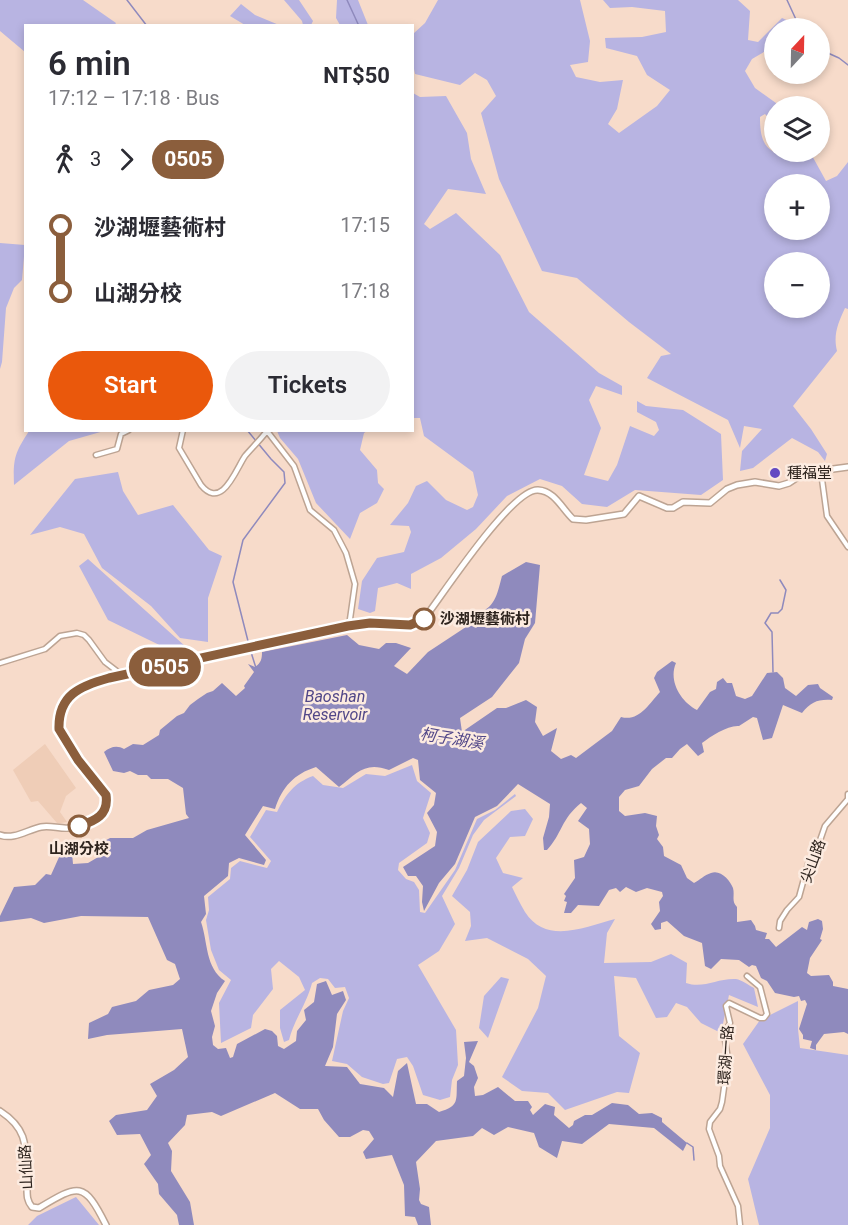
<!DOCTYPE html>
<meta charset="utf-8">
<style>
:root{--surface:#fff;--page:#f2f2f3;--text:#2b2b33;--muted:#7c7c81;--accent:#ea580c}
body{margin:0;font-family:Roboto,"Noto Sans TC",sans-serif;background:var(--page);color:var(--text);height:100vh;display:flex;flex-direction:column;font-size:22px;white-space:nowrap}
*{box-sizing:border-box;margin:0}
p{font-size:20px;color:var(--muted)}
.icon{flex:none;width:33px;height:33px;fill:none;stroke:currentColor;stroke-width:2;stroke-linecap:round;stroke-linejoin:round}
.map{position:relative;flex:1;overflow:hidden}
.panel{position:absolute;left:24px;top:24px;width:390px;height:408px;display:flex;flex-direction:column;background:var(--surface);border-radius:0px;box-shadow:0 3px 9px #0003}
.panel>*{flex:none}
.badge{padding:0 12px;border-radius:20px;font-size:21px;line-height:39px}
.needle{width:39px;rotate:22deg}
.controls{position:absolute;left:764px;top:18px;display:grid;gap:12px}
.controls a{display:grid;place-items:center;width:66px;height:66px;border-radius:50%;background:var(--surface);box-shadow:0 3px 9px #0003;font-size:30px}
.map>.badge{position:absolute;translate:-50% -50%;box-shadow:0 0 0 3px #fff}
.legs{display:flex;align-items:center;gap:9px;height:66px;padding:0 24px;font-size:20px}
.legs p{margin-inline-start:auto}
.head{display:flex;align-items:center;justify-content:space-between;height:102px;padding:0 24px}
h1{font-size:33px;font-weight:600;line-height:45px}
.action{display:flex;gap:12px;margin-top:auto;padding:12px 24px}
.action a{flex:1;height:69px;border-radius:36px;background:var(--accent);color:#fff;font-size:24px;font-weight:600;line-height:69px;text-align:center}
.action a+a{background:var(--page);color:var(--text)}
ul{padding:0 24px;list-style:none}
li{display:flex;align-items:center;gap:21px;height:66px;font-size:22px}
li i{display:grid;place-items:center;width:9px;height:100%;margin:0 8px;background:currentColor}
li i::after{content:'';width:15px;height:15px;margin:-8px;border:4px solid;border-radius:50%;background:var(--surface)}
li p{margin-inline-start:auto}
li:first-child i{background:linear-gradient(#0000 50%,currentColor 0)}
li:last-child i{background:linear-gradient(currentColor 50%,#0000 0)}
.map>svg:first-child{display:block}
.built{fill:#efcdb7}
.green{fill:#b8b4e2;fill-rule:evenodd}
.water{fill:#8f8abd}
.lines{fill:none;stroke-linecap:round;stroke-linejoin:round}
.stream{stroke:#8f8abd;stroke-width:1.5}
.street-casing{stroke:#bda493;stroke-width:7}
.secondary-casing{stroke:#bda493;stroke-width:8}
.street{stroke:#fff;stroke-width:4}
.secondary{stroke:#fff;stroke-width:5}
.line-1-casing{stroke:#fff;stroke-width:14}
.line-1{stroke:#8b5e3c;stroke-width:9}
.poi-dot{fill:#644ac2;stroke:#fcebe0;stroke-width:2}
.stop-1-dot{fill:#fff;stroke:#8b5e3c;stroke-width:3}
.labels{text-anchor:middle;stroke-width:5;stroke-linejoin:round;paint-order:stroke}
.poi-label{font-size:15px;fill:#2d231d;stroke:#fcebe0;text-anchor:start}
.stop-label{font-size:15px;font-weight:bold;fill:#2d231d;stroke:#fcebe0;text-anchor:start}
.street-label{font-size:15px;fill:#2d231d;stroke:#fcebe0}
.water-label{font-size:16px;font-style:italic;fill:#514788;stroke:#fcebe0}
</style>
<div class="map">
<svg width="848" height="1225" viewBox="0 0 848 1225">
<rect width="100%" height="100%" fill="#f7dbca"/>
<!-- built -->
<path class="built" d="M45 744 76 788 66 796 60 812 67 822 61 823H57L38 801 31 802 13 770Z"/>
<!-- green -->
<path class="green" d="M0 0H83L116 23 114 26H26L25 52 0 31Z
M284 0H299L313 21 311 25H303L302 21Z
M337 0H358L368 25H340L336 18Z
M438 0H580L590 41 588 62 570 65 576 77 600 82 623 80 617 109 608 124 619 133 657 106 670 90 647 75 637 56 606 48 605 38 642 37 666 32 665 11 632 7 610 8 603 0H738L750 11 748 40 758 42 782 18 793 23 795 28H774V46L752 59 745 71 755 88 776 103 777 106H774V124L765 114 760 117C760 140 764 152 788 157L793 152H810L826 181 837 176 848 162V309L845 308C838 323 833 335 837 351L793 406 811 429 827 454 825 461 818 452 792 438 753 468 740 471 742 451 762 429 744 426 740 448 728 420 647 378 661 356 671 354 629 322 577 278 542 271 499 179 481 113 496 96 487 80 475 73 460 85 415 74 413 64V34L425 23ZM774 184H819V230H774ZM774 262H819V308H774Z
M241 4 255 15 279 25H245L230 16Z
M413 93 420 97 446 96 467 133 471 159 486 194 448 189 424 224 430 229 456 213 500 255 529 312 599 373 622 386V395L596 386 589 400 601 428 584 475 608 481 617 465 630 426 654 436 659 430 656 422 637 412V401L646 406 683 410 721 434 723 480 701 495 635 490 607 507 582 504 562 486 540 479 507 496 476 529 441 558 411 574V589L397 583 378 588 375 611 370 613 358 609 362 581 377 558 404 552 411 532 409 526 390 525 408 503 416 486 427 481 446 500 467 510 473 507 478 495 473 472 424 436 420 418H413Z
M0 243 25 245 22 280 14 288 6 308 2 362 0 369Z
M29 431V430L104 431 69 441 14 485C13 458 15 453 29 431Z
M277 431H367L364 433 360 450 377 470 378 483 384 489 377 503 360 513 350 539 316 503 298 459 280 438Z
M118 472 123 491 138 515 173 505 209 550 222 556 208 598V642L180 638 151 606 102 568 84 534 60 527 30 535 75 479Z
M88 559 195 655 186 658 108 620 79 566Z
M412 765 417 781 431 793 423 818 430 833 427 843 399 863 398 870 406 879 414 882 419 890 420 912 425 913 455 870 477 819 495 810 515 794 516 796 484 820 473 835 459 868 442 896 455 924 439 951 418 965 456 1030 458 1065 452 1080 450 1097 440 1100 423 1095 413 1066 407 1057 397 1059 389 1083 383 1084 362 1077 347 1064 332 1061 343 1011 349 998 345 987 335 988 328 979 320 978 312 983C307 1003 294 1020 289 1040L284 1042 280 1028V1010L305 990 299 977 279 961 271 969 273 989 253 1015 251 1028 221 1043 219 1003 231 980 219 970 211 950 206 920 209 910 208 897 230 879 231 868 240 861 267 868 271 861 250 837 266 810 277 812C286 794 294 783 313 776L323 785 343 788 366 774 385 776Z
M525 809 533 819 525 836 510 837 496 858 503 873 523 878 512 887C516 895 520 904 525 912 546 945 585 927 615 919L607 933 604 963 651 962 671 954 687 963 686 983C704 989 717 978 736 979 742 980 748 985 754 988L758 1007 729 995 721 1033 701 1023 687 1007 676 1003 667 1017 656 1018 636 978 614 976 619 1036 640 1053 629 1093 617 1092 565 1110 548 1093 522 1091 502 1077 538 1008 546 976 528 959 487 938 465 941 471 926 470 912 452 896 467 870 478 842 511 811Z
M501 977 509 979 488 1038 479 1028 484 996Z
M798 1001V1029L800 1048 848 1055V1225H759L748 1179 770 1128V1095L743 1044 760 1020Z
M76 1197 99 1225H28L37 1216Z"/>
<!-- water -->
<path class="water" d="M526 562 540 565 535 623 525 639 519 663 492 697 460 718 462 732 497 708H506L526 700 537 707 535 722 543 736 557 728 551 751 561 759 571 755 576 758 612 731 621 717C639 722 649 704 660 692L654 678 657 672 672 661 676 663C668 681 681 702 697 710L710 692 716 689 717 682 723 678 727 683H732L736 696 745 699 752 696 767 673 777 672 783 678 785 688 796 696 808 685 818 684 820 688 833 697 832 700C818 699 811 702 802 713L783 705 772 738 763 740 757 718 753 717 739 726C728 725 711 736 702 743L704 752 698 756 687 744 680 749 672 758H666L652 769 639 786 625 790 619 797V811L625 816 645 813 657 816 656 826 659 835 657 839 663 847 664 856 681 865 687 878 694 883C700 880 704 875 711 873 720 869 730 880 733 888 735 896 731 901 737 907V922L751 920 755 926 756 930 767 933 765 939H769L776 947 802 927 807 930 809 922 818 919 822 921 823 929 820 939 822 940 810 958 807 973 811 976 829 975 833 982V986L848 989V1034L844 1032 824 1034 816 1045V1050L810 1048 812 1041 803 1039V1035L799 1029 807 1004 805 1000 801 1001 799 996 794 997 775 993 767 981 761 978 756 966 752 965 749 967 739 960 721 959 711 969 705 966 702 943 684 936 667 921 661 923V929L655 930 651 924 660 911 659 902 663 896 662 892 647 888 636 892 626 887 620 892 616 888 609 890 599 906 578 905 571 913H564L567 902 564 901 566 896 564 894 575 878 574 860 584 857 590 844 589 829 578 821 587 808 581 803C561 819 562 834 547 850H544L543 838 549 817 550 804 518 784 497 806 475 817 455 864 439 883 424 911 422 902 423 886 416 876H408L403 867 435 846 437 832 427 813 434 805 436 793 420 780 418 760 413 758 389 770C365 761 357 773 339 787L316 767C294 774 282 787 275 809L263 806 245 835 266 860 264 865 239 858 229 863 228 876 204 896 206 914 201 922C208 942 205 968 225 981L217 993 211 1011 215 1026 212 1037 213 1045 218 1049 226 1048 230 1058 233 1057 237 1044 265 1029 272 1031 277 1036 278 1046 284 1049 296 1041 297 1031 306 1020 304 1010 314 1002 317 984 326 981 332 995 343 991 346 1000 337 1014 333 1047 325 1066 347 1067 360 1084 384 1088 393 1097 398 1071 407 1063 416 1104H427L439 1112C460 1106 456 1100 457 1081L464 1076 466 1058 464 1042 478 1041 469 1062 474 1066 478 1078 474 1087 475 1096 483 1095 498 1087 515 1101H528L532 1107 530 1110 533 1115 545 1104 555 1107 554 1115 569 1128 573 1125 574 1121 585 1115H592L612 1103 628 1105 639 1114 652 1113 662 1118V1122L687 1143 683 1151 654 1128 609 1124 582 1144 562 1141 557 1158 539 1147 534 1133 508 1127 494 1135 482 1128 473 1136 436 1141 416 1162 420 1189 419 1200 421 1204 429 1207 431 1225H418L415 1217 405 1216 404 1185 392 1155 366 1159 363 1152 374 1139 369 1131 363 1130 350 1137H339L324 1120 318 1109H300L275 1093 221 1116 212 1112 187 1115 185 1125 168 1143 172 1151 171 1171 190 1202 194 1225H179L177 1215 159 1194 158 1184 144 1164 151 1155 140 1134 117 1135 109 1121 116 1115 147 1110 157 1096 150 1084 174 1070 188 1057 182 1029 107 1035 88 1039 89 1023 108 1014 112 1007 136 1001 149 990 173 985 180 979 175 964 167 960 148 917 81 916 44 923 31 918 0 922V916L14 887 35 885 46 874 51 875 60 855 66 848 72 853 73 864 88 863 100 856 97 845 110 838H133L147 830 189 818 186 814 183 788 168 779H151L147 775H138L130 771 124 773 113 771 104 752C110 747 117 745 124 749L133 744 143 745 159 735 160 730 177 716 184 713 190 705 198 699 207 693 213 691 222 683 236 696 245 688 244 686 254 672 248 664 255 667C261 663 262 659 262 652L347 635 359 645 379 649 386 643H396L411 648 394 666 407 674 428 652 472 623 479 612C496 608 498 590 502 576Z"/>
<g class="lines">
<!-- stream -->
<path class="stream" d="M127 0 147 26
M347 0 359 26
M787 0 799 26
M819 49 839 58 848 65
M247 430 271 459 284 472 285 483 243 540 233 582 249 645
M250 649 256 668
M773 672 772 632 765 623 771 613H778L782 609 786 590 780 580
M687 1143 693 1147 694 1160"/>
<defs>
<path id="street" d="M183 430 179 448 201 485C222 511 236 469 245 456 252 448 260 440 267 431L294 466 310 510 334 530 346 553 355 584 349 626
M96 455 117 449 121 434 129 430
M821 472 827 516 848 547
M0 663 45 649 60 636 77 633 84 635 89 640 105 662 122 675
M779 928 780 921 787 910 799 897 808 864 817 849 825 826 848 799V794
M740 1225 738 1206 720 1166 719 1156 709 1129 710 1122 720 1109 722 1102 728 1059 724 1034 730 1023 726 1006 729 1003 760 1018H764L767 1014 760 987 747 976"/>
<path id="secondary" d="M0 835C14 840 27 830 41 827 50 825 60 829 69 828 89 827 109 816 106 795L78 760 59 729C58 695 80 686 109 678L349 626C356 625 365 624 373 624 391 623 408 629 424 619 441 597 512 488 538 490 555 491 562 509 573 519L586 520 624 514 639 496 667 508H673L683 502 710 503 727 489 737 485 755 482 779 486 789 483 804 473 848 467
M0 1111C33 1132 24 1154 27 1188 27 1196 27 1201 32 1207L39 1208C79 1184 84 1181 106 1225"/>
</defs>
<!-- street casing -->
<use href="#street" class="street-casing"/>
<!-- secondary casing -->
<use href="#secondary" class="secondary-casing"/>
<!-- street -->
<use href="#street" class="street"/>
<!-- secondary -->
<use href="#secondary" class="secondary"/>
</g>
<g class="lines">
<defs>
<path id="line-1" d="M79 826C95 821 109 815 106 795L78 760 59 729C58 695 80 686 109 678L348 626 370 623 410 625 424 619"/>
</defs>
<!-- line-1 casing -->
<use href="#line-1" class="line-1-casing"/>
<!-- line-1 -->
<use href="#line-1" class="line-1"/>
</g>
<!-- markers -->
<circle class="poi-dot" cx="775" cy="473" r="6"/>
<g class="stop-1-dot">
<circle cx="424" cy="619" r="10"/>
<circle cx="79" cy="826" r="10"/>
</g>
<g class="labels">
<!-- poi labels -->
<g class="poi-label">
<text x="787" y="478">種福堂</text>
</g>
<!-- stop labels -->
<g class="stop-label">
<text x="440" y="624">沙湖壢藝術村</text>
<text x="79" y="854" text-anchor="middle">山湖分校</text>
</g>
<!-- street labels -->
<g class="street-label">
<text transform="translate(813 861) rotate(-70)" y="5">尖山路</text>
<text transform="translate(726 1055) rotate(-86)" y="5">環湖一路</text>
<text transform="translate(26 1167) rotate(-93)" y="5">山仙路</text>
</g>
<!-- water labels -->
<g class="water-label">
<text x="335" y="702">Baoshan<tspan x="335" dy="18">Reservoir</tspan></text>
<text transform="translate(452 738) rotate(9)" y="6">柯子湖溪</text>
</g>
</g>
</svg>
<div class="controls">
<a><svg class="needle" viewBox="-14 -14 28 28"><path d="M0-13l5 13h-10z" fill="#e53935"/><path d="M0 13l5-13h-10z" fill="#7c7c81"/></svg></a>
<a><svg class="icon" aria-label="layers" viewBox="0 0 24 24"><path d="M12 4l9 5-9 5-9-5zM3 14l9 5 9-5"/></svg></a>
<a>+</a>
<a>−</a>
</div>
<b class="badge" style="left:165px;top:667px;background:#8b5e3c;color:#fff">0505</b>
<section class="panel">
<div class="head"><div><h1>6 min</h1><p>17:12 – 17:18 · Bus</p></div><b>NT$50</b></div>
<div class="legs"><svg class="icon" aria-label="walk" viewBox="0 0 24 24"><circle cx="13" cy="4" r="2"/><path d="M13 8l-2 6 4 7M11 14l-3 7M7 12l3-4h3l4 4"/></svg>3<svg class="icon" aria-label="forward" viewBox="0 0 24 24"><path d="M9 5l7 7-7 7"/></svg><b class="badge" style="background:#8b5e3c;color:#fff">0505</b></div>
<ul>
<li><i style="color:#8b5e3c"></i><b>沙湖壢藝術村</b><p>17:15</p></li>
<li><i style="color:#8b5e3c"></i><b>山湖分校</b><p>17:18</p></li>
</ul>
<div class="action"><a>Start</a><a>Tickets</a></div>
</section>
</div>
